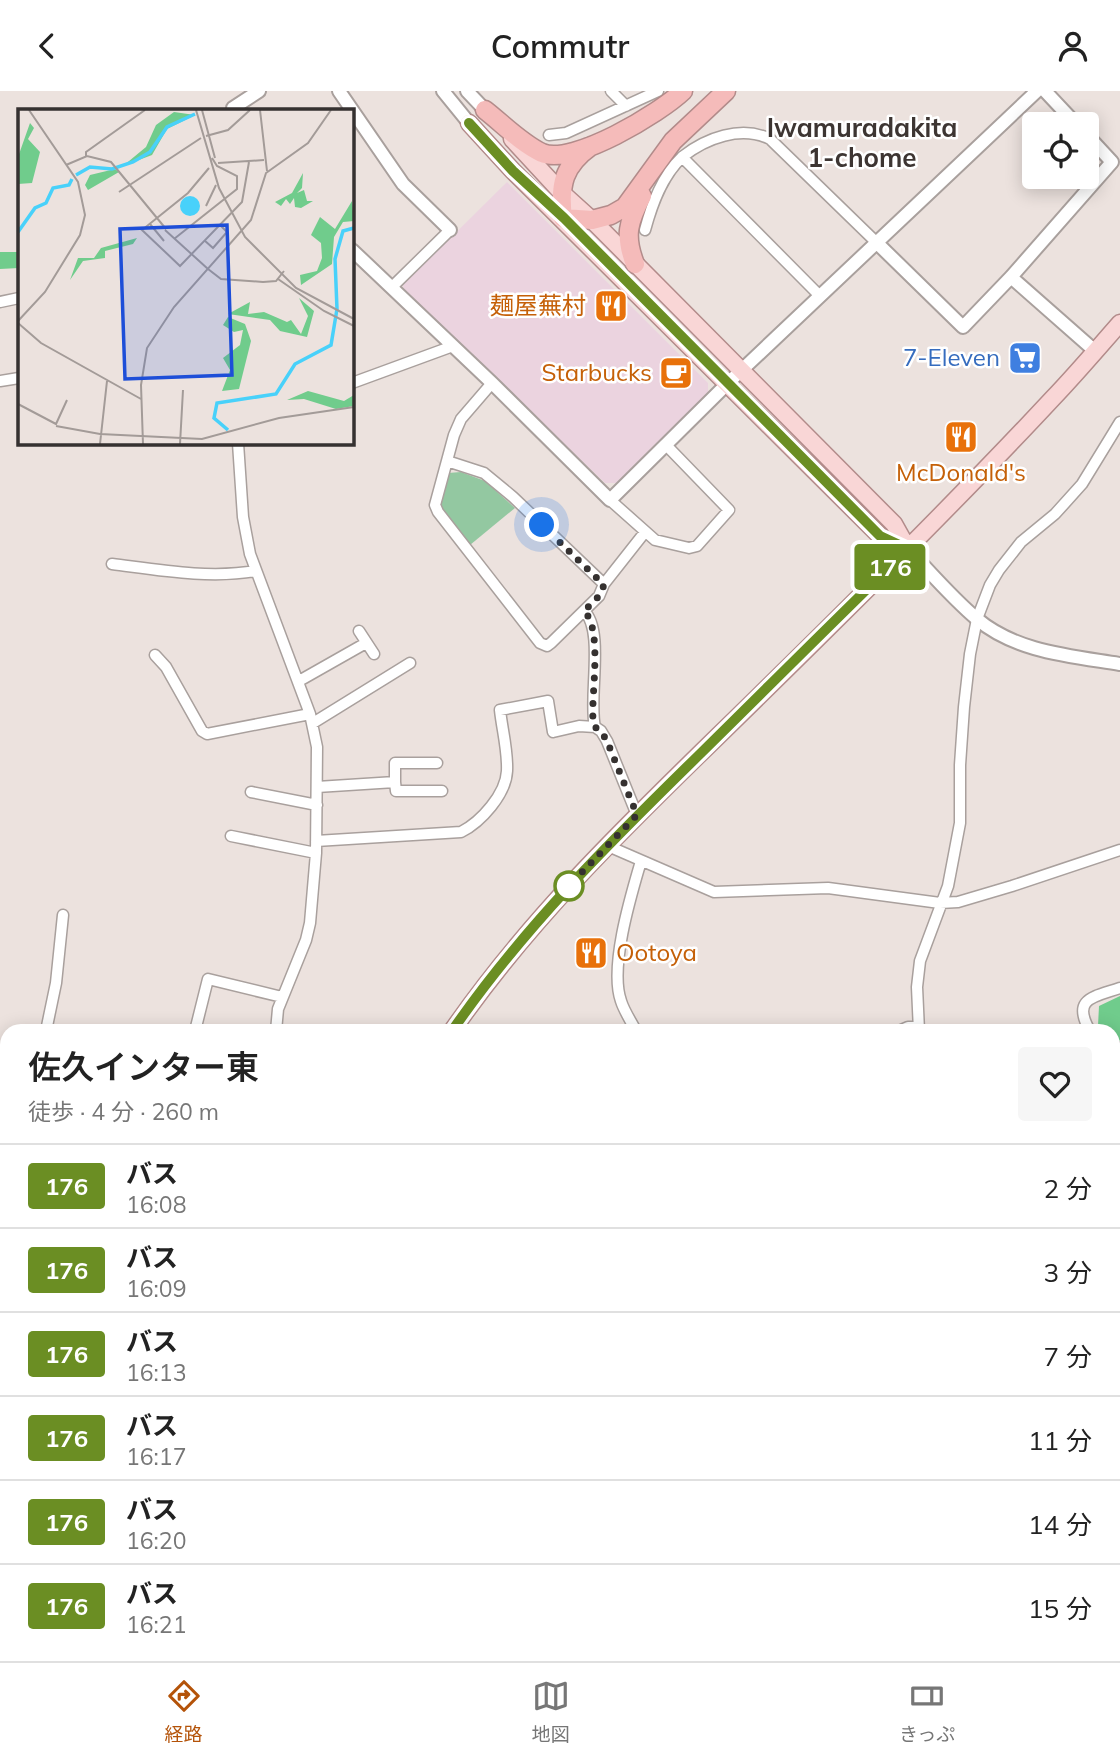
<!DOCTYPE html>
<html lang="ja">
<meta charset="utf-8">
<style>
:root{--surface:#fff;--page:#f6f6f6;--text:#222;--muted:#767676;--line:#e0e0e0;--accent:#b45309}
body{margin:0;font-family:Mulish,"Noto Sans JP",sans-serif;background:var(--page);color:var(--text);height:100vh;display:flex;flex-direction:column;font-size:26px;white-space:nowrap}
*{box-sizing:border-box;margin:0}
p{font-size:23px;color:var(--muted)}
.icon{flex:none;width:38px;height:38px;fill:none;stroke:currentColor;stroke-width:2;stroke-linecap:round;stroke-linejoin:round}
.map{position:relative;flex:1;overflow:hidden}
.sheet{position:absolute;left:0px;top:933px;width:1120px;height:639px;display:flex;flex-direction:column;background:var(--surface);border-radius:21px 21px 0 0;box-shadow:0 4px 18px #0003}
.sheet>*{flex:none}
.badge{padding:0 14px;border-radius:5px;font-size:24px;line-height:46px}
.controls{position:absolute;left:1022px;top:21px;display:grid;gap:14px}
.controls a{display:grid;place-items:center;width:77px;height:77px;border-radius:7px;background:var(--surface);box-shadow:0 4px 18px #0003;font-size:35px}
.you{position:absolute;width:35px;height:35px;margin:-18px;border:5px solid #fff;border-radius:50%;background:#1a73e8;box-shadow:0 0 0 10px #1a73e833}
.map>.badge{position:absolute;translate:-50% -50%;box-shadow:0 0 0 4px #fff}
.round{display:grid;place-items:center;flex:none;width:74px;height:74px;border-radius:7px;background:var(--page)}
.summary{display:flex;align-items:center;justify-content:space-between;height:119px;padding:0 28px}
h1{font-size:33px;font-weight:600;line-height:52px}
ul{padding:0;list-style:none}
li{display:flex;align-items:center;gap:21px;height:84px;padding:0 28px;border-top:2px solid var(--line)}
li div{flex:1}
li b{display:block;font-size:26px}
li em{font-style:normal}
li .badge{min-width:77px;font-weight:700;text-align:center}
header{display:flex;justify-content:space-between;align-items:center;height:91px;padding:0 28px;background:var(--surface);font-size:32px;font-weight:600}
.menu{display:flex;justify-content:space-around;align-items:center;height:98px;border-top:2px solid var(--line);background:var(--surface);font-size:19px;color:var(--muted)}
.menu a{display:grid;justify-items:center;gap:4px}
.menu .current{color:var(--accent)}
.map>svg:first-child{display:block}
.commercial{fill:#ebd3df}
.green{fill:#93c8a1}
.forest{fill:#70cc8c}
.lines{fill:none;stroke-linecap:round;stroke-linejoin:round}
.minor-casing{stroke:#a9a09d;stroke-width:13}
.tertiary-casing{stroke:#a9a09d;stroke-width:16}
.primary-casing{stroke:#b28b8a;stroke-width:19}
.motorway-casing{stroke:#b28b8a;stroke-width:21}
.minor{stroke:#fff;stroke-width:10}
.tertiary{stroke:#fff;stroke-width:12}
.primary{stroke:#f9d6d6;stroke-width:16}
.motorway{stroke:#f5bbba;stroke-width:18}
.line-casing{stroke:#fff;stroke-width:16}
.line{stroke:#6b8e23;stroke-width:10}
.walk{stroke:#353130;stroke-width:7;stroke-dasharray:0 12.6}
.stop-dot{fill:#fff;stroke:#6b8e23;stroke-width:3.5}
.labels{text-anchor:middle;stroke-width:5;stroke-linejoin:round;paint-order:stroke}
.food-label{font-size:24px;fill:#c56008;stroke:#fff;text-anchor:end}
.shop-label{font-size:24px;fill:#366cbe;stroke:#fff;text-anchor:end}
.neighbourhood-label{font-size:26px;font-weight:bold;fill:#3d3532;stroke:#fff}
.inset-river{fill:none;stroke:#48d1fa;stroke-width:3.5}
.inset-road{fill:none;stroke:#a39b98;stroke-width:2}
.view{fill:#1d4ed8;fill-opacity:0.15;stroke:#1d4ed8;stroke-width:3.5}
.inset-edge{fill:none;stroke:#353130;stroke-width:3.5}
</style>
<header><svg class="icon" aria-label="back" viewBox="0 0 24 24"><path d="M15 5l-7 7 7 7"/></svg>Commutr<svg class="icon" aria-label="person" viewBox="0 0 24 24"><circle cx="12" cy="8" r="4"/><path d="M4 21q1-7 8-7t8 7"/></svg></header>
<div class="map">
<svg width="1120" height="1570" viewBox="0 0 1120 1570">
<rect width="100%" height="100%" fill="#ece2de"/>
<!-- commercial -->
<path class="commercial" d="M507 91 708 292V302L620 392H605L404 201 403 194Z"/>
<!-- green -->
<path class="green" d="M461 381 485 390 515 417 470 454 440 415 448 382Z"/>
<!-- forest -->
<path class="forest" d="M0 161H19V177L0 178Z
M1120 905V950L1113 945V940H1105L1098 935 1099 915Z
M1113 964 1120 967V1103L1113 1099Z
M1120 1303V1570H1050L1055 1565 1113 1564V1306Z"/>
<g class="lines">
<defs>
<path id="minor" d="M611 0 626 15
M549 44 566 42 658 0
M645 139C652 113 662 85 682 66
M392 196 450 139
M820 205 682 66C706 47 741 34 770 48L876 151
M0 211 19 207
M0 290 19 287
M352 292 453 255
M492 292 461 328 454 344 435 414 438 421 540 552 547 555 551 552 599 505 604 493 645 441
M238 352 243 426 250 463 310 623 317 656 316 762 310 832 306 849 278 918 276 940
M447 370 484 382 513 406 604 493
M610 409 655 449 689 457 697 455 729 419 667 355
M112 473C159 479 209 488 256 480
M584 520C605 539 588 608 595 636L601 640 607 650 637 724
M359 540 374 563
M155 564 166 576 202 640 207 643 310 623
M299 590 366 552
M313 632 410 572
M395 691 396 700H442
M317 696 395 691V672H437
M251 701 317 714
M231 745 316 762
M316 750 461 741C481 731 506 703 507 680 508 660 502 638 500 619L548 610 553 641 579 635 595 636
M608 755 714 801 828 797 940 812 958 811 1012 795 1120 759
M46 940 56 892 63 824
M195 940 208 888 282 906
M636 940C631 930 624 920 621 910 609 876 631 804 641 770
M899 940 908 936H919
M919 940 917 896 920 870 948 795 960 732V674L964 616 970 563 977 528 990 494 999 479 1021 451 1055 423 1082 393 1120 331
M1090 940C1071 907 1094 906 1120 897
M1113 955 1120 957
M0 1032 3 1021
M0 1111 7 1114
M0 1383 7 1382
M1113 1395 1120 1392
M0 1563 7 1562
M336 1570V1564
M483 1570 484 1564
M593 1570 594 1564
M755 1570 757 1564
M820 1570 835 1564"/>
<path id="tertiary" d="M339 0 403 93 450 139
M443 0 469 32
M467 0 485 19
M1045 0 1076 33
M235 19 233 17 259 0
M876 151 963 236 1011 186 1112 71 1087 44
M352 159 492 292 610 409 728 292 1037 0
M1011 186 1095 260
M908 458C930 481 952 507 977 528 1016 561 1071 565 1120 573"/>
<path id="primary" d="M469 32 513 80 880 445 908 458
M512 48 561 101 592 129 894 433 908 458
M452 940C539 814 651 711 759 605 859 507 958 409 1053 307 1076 283 1098 257 1120 232
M171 1570 172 1564"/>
<path id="motorway" d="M485 19C503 33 521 52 542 62 573 75 660 22 683 0
M591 55C563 75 559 94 563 127L592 129 611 124 625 116 673 50 726 0
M635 173C624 145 628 131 642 105"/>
</defs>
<!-- minor casing -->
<use href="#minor" class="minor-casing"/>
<!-- tertiary casing -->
<use href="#tertiary" class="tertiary-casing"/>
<!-- primary casing -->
<use href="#primary" class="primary-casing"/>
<!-- motorway casing -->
<use href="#motorway" class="motorway-casing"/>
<!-- minor -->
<use href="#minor" class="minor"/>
<!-- tertiary -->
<use href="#tertiary" class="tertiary"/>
<!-- primary -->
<use href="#primary" class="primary"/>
<!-- motorway -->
<use href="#motorway" class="motorway"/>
</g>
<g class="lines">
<defs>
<path id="line" d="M452 940C523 837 611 750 700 663 769 595 838 526 908 458L880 445 564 127 513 80 469 32"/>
</defs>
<!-- line casing -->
<use href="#line" class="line-casing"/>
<!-- line -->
<use href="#line" class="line"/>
<!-- walk -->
<path class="walk" d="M542 434 604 494 599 505 584 520C603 538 591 603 593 628L595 636 601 640 607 650 637 724 563 801 569 795"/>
</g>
<!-- icons -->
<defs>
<symbol id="restaurant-square" viewBox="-11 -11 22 22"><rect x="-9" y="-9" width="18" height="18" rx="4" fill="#e8710a" stroke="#fff"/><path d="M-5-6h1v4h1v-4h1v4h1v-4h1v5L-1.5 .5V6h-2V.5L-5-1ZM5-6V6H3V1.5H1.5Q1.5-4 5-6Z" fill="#fff"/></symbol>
<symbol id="supermarket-square" viewBox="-11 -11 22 22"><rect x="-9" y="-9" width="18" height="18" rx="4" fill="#3f7fe0" stroke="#fff"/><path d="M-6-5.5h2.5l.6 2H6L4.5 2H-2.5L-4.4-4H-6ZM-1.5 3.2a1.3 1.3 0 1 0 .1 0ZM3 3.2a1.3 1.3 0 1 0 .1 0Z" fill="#fff"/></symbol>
<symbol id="cafe-square" viewBox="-11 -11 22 22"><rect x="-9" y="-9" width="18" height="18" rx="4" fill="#e8710a" stroke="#fff"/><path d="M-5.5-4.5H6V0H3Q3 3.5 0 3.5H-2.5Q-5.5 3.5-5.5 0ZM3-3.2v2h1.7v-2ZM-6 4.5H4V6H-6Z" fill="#fff"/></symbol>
</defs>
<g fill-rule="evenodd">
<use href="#restaurant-square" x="592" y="196" width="38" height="38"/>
<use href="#supermarket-square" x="1006" y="248" width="38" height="38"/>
<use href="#cafe-square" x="657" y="263" width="38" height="38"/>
<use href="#restaurant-square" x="942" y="327" width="38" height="38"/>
<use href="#restaurant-square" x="572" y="843" width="38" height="38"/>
</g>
<!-- markers -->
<circle class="stop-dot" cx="569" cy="795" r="14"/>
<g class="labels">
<!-- food labels -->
<g class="food-label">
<text x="586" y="223">麺屋蕪村</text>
<text x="652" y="290">Starbucks</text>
<text x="961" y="390" text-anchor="middle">McDonald's</text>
<text x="616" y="870" text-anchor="start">Ootoya</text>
</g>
<!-- shop labels -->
<g class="shop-label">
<text x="1000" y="275">7-Eleven</text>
</g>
<!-- neighbourhood labels -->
<g class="neighbourhood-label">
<text x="862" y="46">Iwamuradakita<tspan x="862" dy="30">1-chome</tspan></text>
</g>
</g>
<!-- overview -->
<g transform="translate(18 18)">
<rect width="336" height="336" fill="#ece2de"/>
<path d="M156 3 177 6 149 20 134 46 105 57 128 38 138 16ZM12 14 16 19 10 30 22 43 14 74 0 75V48ZM97 60 101 63 70 81 67 76 72 66ZM285 64 284 79 279 84 286 81 289 92H295L283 99 277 98 276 89 272 95 268 90 263 97 257 93 274 84ZM334 92 336 112 325 113 316 128 314 155 283 176 282 166 299 162 304 149 303 134 293 126 302 108 317 120ZM119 129 115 135 87 142V149L65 152 52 171 60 149H76L83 139ZM281 189 296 202 289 228 262 222 252 211 210 205 232 193 230 205 246 203 269 213 273 211 283 225 290 207ZM210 208 227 215 233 232 221 280 204 282 212 261 205 249 222 236 225 221 216 223 205 216ZM290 282 326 292 336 286V297L318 300 286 290 269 291Z" fill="#70cc8c"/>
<path d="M162 97a10 10 0 1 1 20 0a10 10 0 1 1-20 0Z" fill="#48d1fa"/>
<path class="inset-river" d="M58 66 72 58 94 60 115 53 132 43 149 18 177 5M0 123 17 99 28 94 35 79 51 76 54 70M210 321 196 309 199 294 258 285 277 255 313 236 319 200 317 150 325 122 336 119"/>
<path class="inset-road" d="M178 1 201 79 227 128 278 179 336 210M184 1 197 49M242 1 249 62M188 27 210 21 232 1M68 48V43L127 1M200 54 246 51M48 56 69 47 93 53 148 120M191 59 170 84 124 121 162 157 224 93 231 53M101 83 183 29M188 97 198 76M132 115 146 132M147 121 190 160M156 130 219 80V67L199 57 194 49M186 131 195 139 209 123 202 116M190 160 203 170 245 173 258 172 266 162M260 170 306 202 336 217M0 212 27 183 62 126 67 106 60 73 11 1M0 214 23 234 123 290M0 295 38 315 49 291M38 317 82 325 184 330 261 309 336 298M82 335 89 272M125 335 123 276 129 239 156 198 233 111 248 64 290 34 313 1M162 335 165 281"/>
<path class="view" d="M209 116 214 266 107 270 102 120Z"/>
<rect width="336" height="336" class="inset-edge"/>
</g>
</svg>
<div class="controls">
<a><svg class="icon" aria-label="locate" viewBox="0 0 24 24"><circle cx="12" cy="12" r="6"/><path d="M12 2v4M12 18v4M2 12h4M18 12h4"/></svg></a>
</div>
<div class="you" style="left:542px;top:434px"></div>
<b class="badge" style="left:890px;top:476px;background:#6b8e23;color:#fff">176</b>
<section class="sheet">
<div class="summary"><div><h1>佐久インター東</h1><p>徒歩 · 4 分 · 260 m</p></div><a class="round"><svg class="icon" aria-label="heart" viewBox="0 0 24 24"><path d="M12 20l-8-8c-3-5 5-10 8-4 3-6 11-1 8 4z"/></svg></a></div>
<ul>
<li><span class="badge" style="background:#6b8e23;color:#fff">176</span><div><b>バス</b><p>16:08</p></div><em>2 分</em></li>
<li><span class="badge" style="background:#6b8e23;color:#fff">176</span><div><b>バス</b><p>16:09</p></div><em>3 分</em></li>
<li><span class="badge" style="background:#6b8e23;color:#fff">176</span><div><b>バス</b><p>16:13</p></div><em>7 分</em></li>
<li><span class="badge" style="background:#6b8e23;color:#fff">176</span><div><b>バス</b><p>16:17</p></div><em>11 分</em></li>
<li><span class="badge" style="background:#6b8e23;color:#fff">176</span><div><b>バス</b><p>16:20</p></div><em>14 分</em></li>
<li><span class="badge" style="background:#6b8e23;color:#fff">176</span><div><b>バス</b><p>16:21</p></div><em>15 分</em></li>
</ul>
</section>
</div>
<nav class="menu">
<a class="current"><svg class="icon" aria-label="directions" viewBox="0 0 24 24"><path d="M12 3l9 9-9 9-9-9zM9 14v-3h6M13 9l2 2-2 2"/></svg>経路</a>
<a><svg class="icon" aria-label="map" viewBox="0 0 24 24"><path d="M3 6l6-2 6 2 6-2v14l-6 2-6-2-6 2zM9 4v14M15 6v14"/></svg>地図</a>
<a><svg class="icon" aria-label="tickets" viewBox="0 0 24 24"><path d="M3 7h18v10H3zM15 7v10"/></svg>きっぷ</a>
</nav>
